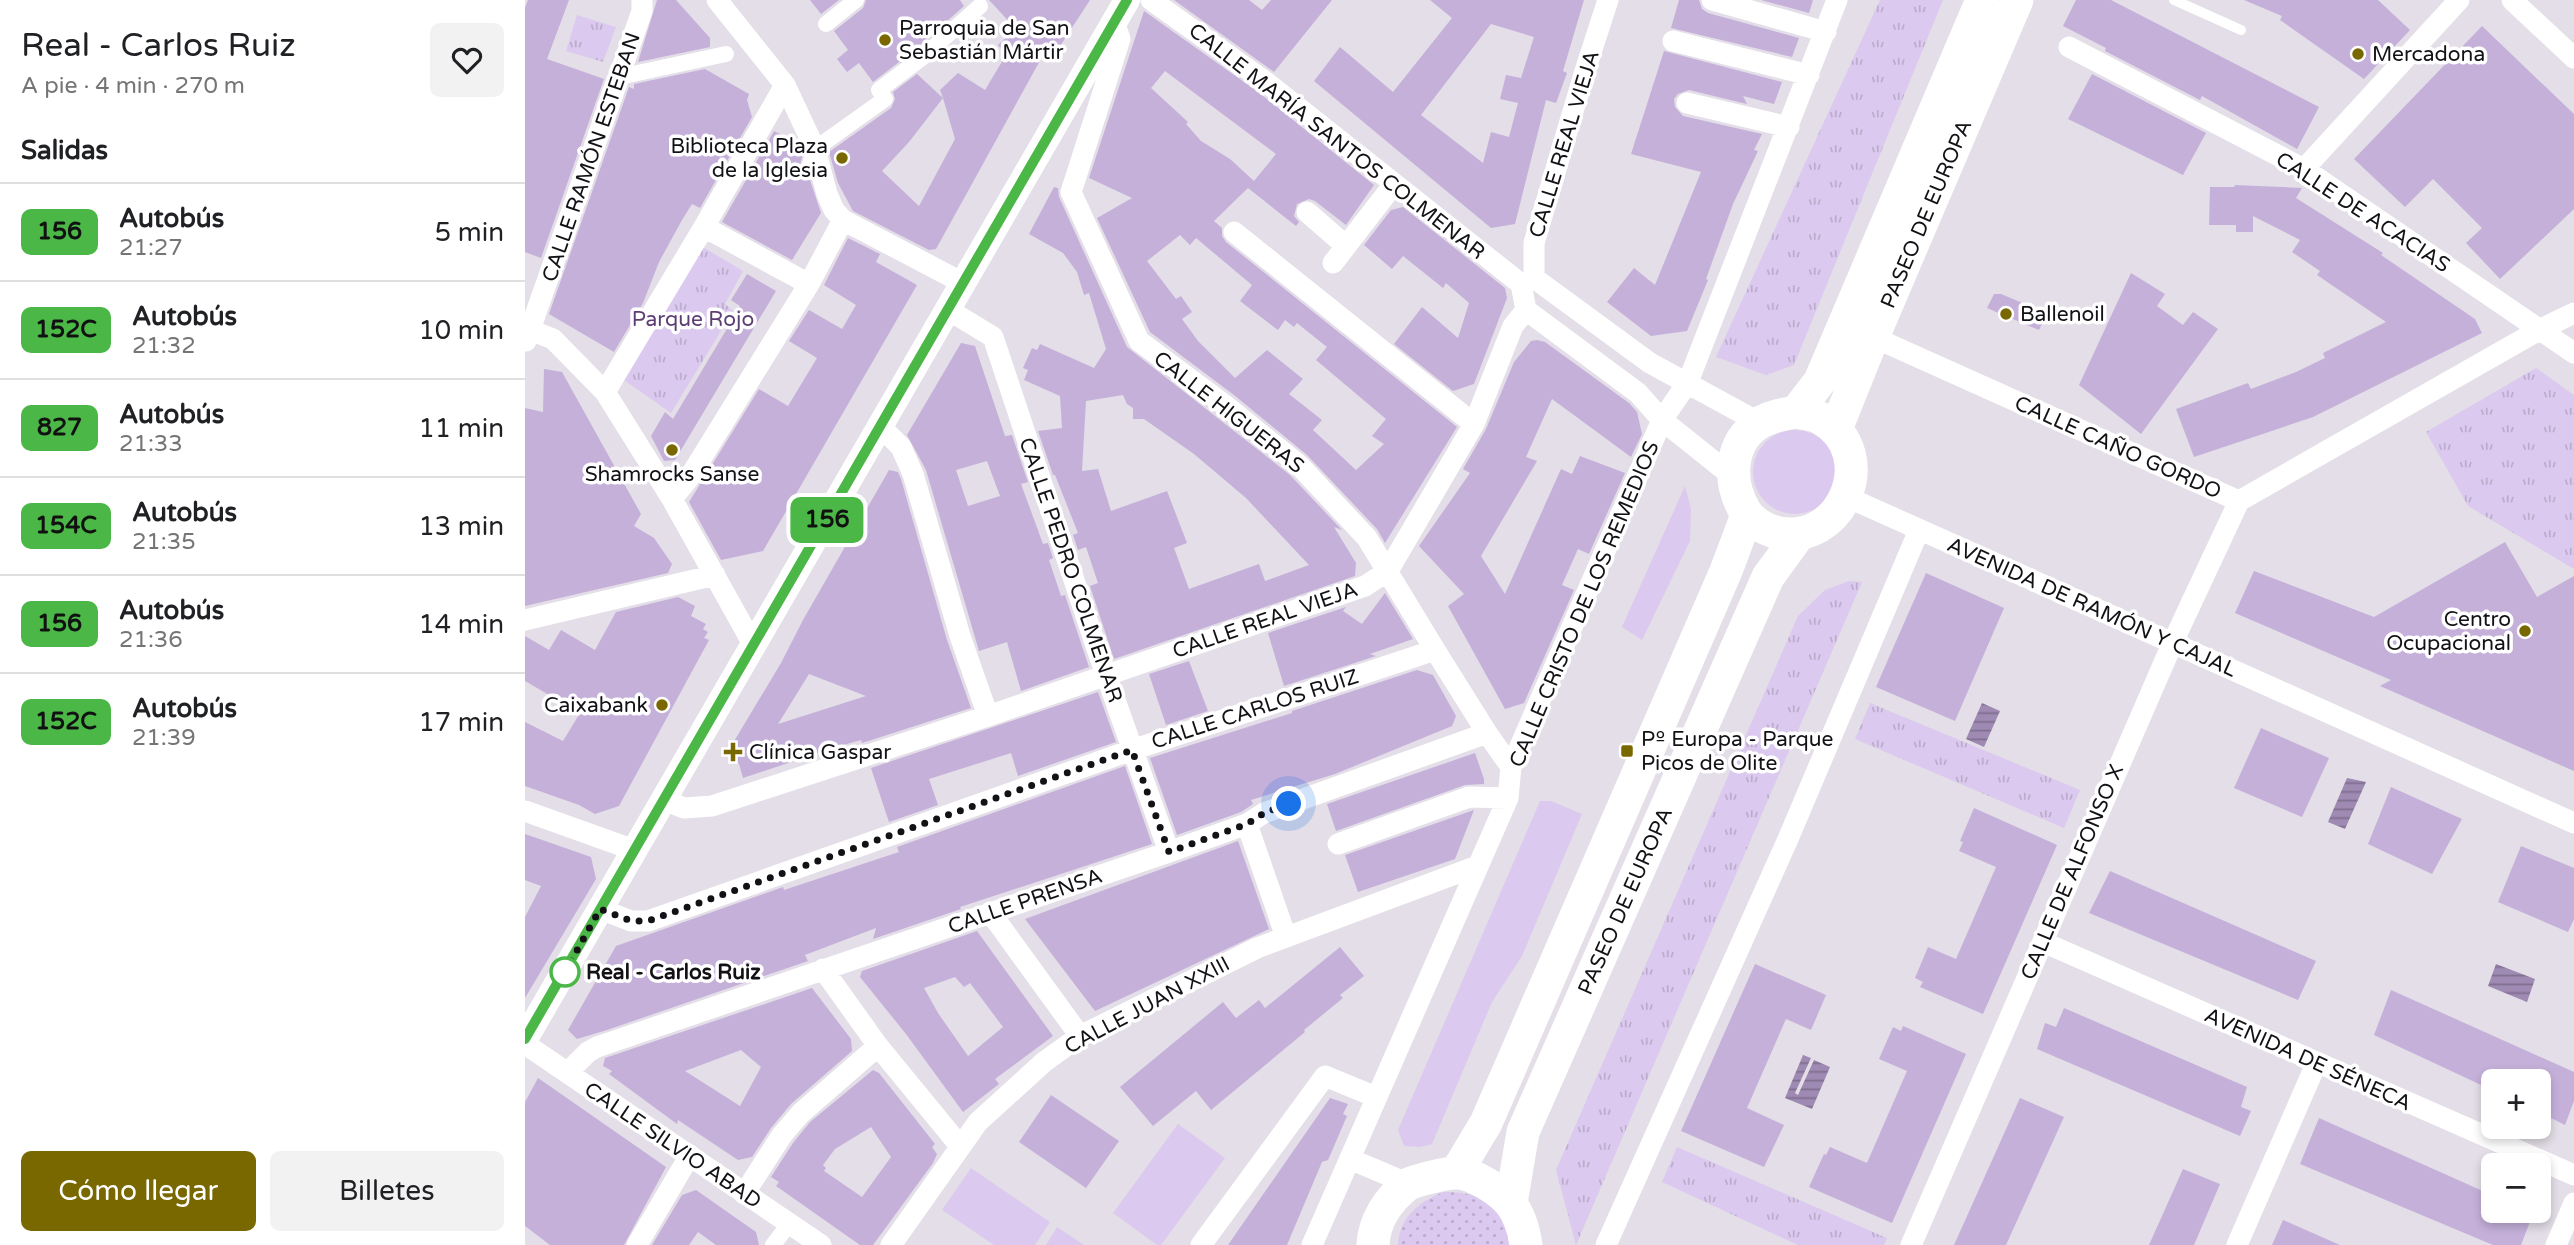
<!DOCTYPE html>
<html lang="es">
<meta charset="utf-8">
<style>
:root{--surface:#fff;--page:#f2f2f2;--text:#202124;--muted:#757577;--line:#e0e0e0;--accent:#796800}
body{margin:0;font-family:"Varela Round",sans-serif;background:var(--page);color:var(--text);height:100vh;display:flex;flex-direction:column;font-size:26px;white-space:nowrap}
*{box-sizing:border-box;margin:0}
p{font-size:23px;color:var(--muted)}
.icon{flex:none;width:38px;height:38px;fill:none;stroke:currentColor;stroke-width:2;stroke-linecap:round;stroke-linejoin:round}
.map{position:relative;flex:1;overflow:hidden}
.panel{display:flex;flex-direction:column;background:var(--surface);width:525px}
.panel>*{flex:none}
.badge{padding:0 14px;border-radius:10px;font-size:24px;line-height:46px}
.buttons{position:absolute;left:1956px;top:1069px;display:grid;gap:14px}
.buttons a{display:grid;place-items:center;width:70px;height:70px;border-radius:10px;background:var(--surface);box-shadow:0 4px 10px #0003;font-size:35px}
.you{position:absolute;width:35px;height:35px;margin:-18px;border:5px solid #fff;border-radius:50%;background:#1a73e8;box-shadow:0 0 0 10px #1a73e833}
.map>.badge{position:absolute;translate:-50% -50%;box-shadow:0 0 0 4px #fff}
h2{padding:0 21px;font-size:26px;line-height:63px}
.round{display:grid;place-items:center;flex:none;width:74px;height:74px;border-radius:10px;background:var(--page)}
.overview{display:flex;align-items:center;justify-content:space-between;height:119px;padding:0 21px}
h1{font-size:33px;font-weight:600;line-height:52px}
.button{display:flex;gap:14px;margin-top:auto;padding:14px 21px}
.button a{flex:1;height:80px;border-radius:10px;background:var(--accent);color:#fff;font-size:28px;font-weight:600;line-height:80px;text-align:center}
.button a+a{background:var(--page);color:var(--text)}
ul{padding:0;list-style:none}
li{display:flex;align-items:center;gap:21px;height:98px;padding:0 21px;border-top:2px solid var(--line)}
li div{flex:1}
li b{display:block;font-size:26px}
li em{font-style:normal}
li .badge{min-width:77px;font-weight:700;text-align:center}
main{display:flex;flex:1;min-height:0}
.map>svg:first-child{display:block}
.grass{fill:#dcc9ef}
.park{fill:url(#park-tufts)}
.garden{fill:url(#garden-dots)}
.water{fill:url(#water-rules)}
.building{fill:#c5b0da;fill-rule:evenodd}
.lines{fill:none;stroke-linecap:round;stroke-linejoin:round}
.service{stroke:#fff;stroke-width:10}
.pedestrian{stroke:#fff;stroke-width:16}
.minor{stroke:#fff;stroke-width:21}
.tertiary{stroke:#fff;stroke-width:26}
.primary{stroke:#fff;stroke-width:33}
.line-casing{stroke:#fff;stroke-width:16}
.line{stroke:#4ab747;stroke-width:10}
.walk{stroke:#131115;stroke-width:7;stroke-dasharray:0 12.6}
.poi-dot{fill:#796800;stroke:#fff;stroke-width:2.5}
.stop-dot{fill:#fff;stroke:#4ab747;stroke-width:3.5}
.labels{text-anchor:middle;stroke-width:7;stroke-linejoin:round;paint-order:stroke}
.poi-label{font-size:21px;fill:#131115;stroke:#fff;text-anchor:start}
.street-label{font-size:21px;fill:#131115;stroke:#fff}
.park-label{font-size:21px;fill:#5c3e74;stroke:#fff}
.stop-label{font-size:21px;font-weight:bold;fill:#131115;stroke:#fff;text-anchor:start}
</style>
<main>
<section class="panel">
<div class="overview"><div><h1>Real - Carlos Ruiz</h1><p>A pie · 4 min · 270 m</p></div><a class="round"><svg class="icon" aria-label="heart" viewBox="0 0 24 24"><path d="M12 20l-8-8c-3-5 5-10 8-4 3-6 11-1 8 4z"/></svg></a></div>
<h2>Salidas</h2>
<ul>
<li><span class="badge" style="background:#4ab747;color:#111">156</span><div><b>Autobús</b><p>21:27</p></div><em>5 min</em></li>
<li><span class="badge" style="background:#4ab747;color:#111">152C</span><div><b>Autobús</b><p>21:32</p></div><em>10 min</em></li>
<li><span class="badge" style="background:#4ab747;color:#111">827</span><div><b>Autobús</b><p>21:33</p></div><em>11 min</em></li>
<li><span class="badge" style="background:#4ab747;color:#111">154C</span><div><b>Autobús</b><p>21:35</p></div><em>13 min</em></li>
<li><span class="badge" style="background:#4ab747;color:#111">156</span><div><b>Autobús</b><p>21:36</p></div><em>14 min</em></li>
<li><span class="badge" style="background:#4ab747;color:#111">152C</span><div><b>Autobús</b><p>21:39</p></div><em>17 min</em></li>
</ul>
<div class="button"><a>Cómo llegar</a><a>Billetes</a></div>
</section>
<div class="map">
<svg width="2049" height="1245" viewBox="0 0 2049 1245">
<defs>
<pattern id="park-tufts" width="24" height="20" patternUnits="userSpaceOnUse" patternTransform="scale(1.75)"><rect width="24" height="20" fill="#dcc9ef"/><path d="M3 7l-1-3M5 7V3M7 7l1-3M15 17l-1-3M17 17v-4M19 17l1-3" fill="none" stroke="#bcaccc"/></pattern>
<pattern id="garden-dots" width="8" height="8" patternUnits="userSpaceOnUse" patternTransform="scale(1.75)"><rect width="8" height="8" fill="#dcc9ef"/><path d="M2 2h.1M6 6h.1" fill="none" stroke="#bcaccc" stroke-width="1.8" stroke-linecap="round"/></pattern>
<pattern id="water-rules" width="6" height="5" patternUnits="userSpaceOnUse" patternTransform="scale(1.75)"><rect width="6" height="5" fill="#9e8ab2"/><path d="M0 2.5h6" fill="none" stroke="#806f90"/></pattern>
</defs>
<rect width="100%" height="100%" fill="#e3dee7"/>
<!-- grass -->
<path class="grass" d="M1228 472a42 42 0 1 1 84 0a42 42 0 1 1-84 0Z
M1160 486 1166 509 1165 541 1117 640 1097 627Z
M1015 801H1026L1057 814 997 956 967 1002 907 1144 895 1147 879 1146 873 1130Z
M653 1124 700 1158 636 1245H632L588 1213Z
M446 1168 525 1222 510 1245H469L417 1210Z
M532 1227 559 1245H521Z"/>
<!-- park -->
<path class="park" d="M1355 0H1418L1269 365 1241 375 1191 357Z
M52 15 91 27 78 62 41 51Z
M176 246 218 271 200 304 208 311 146 413 96 378Z
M2011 368 2049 395V569L1943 506 1901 432Z
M1324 581 1337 582 1051 1245 1031 1170 1273 616 1300 590Z
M1345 703 1555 790 1539 828 1330 739Z
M1152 1147 1362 1238 1359 1245H1273L1137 1182Z"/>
<!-- garden -->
<path class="garden" d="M918 1192C958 1191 977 1206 986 1245H873C874 1217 894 1202 918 1192Z"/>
<!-- water -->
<path class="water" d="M1457 703 1475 711 1459 747 1441 739Z
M1822 778 1841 782 1820 829 1803 822Z
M1971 964 2010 979 2002 1002 1963 986Z
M1278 1055 1286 1058 1270 1093 1273 1095 1289 1060 1305 1067 1287 1109 1260 1098Z"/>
<!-- building -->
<path class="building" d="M3 0H44L22 59 79 79 16 258 0 252V8Z
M132 0H151L185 38V47L113 62Z
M285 0H314L296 14Z
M341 0H435L439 6 391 49 348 82 334 63 322 72 312 59 323 50 309 31 338 8Z
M464 0H565L526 60 517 57 411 249 404 250 328 211 313 183 304 152 366 108 370 99 368 92 392 74 418 98 415 90 433 73 460 90 481 55 473 45 491 29ZM418 98 430 139 394 206 357 171 384 142Z
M649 0H724L737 10 746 0H807L749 72Z
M905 0H1059L1038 71 1042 73 1031 103 1021 100 990 224 966 228 789 81 815 47 868 92 927 18ZM966 24 1009 37 996 78 981 75 975 99 993 103 984 137 966 132 958 163 896 115Z
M1154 0H1174L1177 9 1183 13 1274 38 1267 57 1146 28Z
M1236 0H1288L1284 13Z
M1551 0H1586L1794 107 1772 149 1677 96 1675 100 1580 51 1581 48 1538 26Z
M1719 0H1853L1885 30 1839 79 1755 20 1757 16Z
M619 11 733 92 849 185 821 225 790 201 784 199 772 204 769 216 774 222 771 226 723 188 725 186 689 221 697 228V236L701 242 932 427 860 543 852 529 782 455 709 395 625 332 572 218 607 198 564 178ZM640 71 751 154 729 181 705 159 676 141 661 124 663 122 626 88ZM655 235 665 245 671 238 727 285 715 301 753 330 760 320 769 327 772 323 802 347 791 360 861 419 847 436 859 444 831 470 788 430 797 420 764 394 778 379 742 350 710 378 673 341 657 319 667 312 656 296 651 299 622 261Z
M1957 26 2049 114V209L1975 279 1941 243 1957 228 1908 179 1880 207 1829 159Z
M1139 51 1257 82 1249 104 1218 96 1222 104 1164 90 1153 94 1149 99 1150 107 1158 116 1237 134 1229 150 1233 151 1208 204 1181 279 1183 280 1162 331 1126 336 1082 302 1109 268 1130 285 1176 172 1106 154Z
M180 69 224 94 222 100 227 117 175 208 167 204 157 220 134 262 118 303 89 352 24 314 104 87 109 89V84Z
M1567 74 1681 133 1658 175 1543 119Z
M249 131 273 143 278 153 273 173 279 180H285L296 213 267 260 197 222Z
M1710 185 1777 188 1771 198 1858 253 1856 255 1950 319 1957 333 1788 417 1669 457 1651 409 1723 383 1726 389 1771 372 1800 358 1798 353 1861 322 1792 275 1795 271 1767 252 1775 240 1728 216V232H1711V225H1684L1685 187H1709Z
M529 187 533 188 534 197 602 347 765 475 817 530 809 527 831 563 830 576 589 659 565 586 573 583 561 547 553 550 548 535 553 533 530 475H528L513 431 537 428 535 396 499 380 503 370 498 368 507 348 512 350 515 344 569 368 581 349 564 293 559 295 552 272 538 253 504 234ZM598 395 602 404 608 408V419H619L669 454 721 498 784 565 740 581 734 564 664 589 649 548 662 543 642 491 586 511 573 469 557 471 561 401Z
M878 207 980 288 982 298 949 384 928 391 869 344 897 307 933 338 944 303 921 283 918 288 878 256 867 269 839 245 866 210Z
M323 238 355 254 351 262 392 285 238 551 196 560 164 502 234 389 263 406 292 358 264 341 284 310 317 329 331 305 299 285Z
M1606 273 1640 294 1632 306 1658 325 1668 312 1693 329 1616 434 1554 385Z
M222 274 251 291 150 460 139 461 126 436 140 412 148 419 203 327 215 306 206 300Z
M1469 294H1476L1522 313 1514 330 1462 308Z
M1012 340 1020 342 1104 403 1112 412 1117 434 1106 457 1027 399 1001 457 1012 461 956 556 980 594 1036 469 1047 474 1055 456 1100 473 1064 554 1053 549 1037 585 1049 590 999 703 980 709 923 606 939 594 894 546 945 473 938 469 961 429 989 362 1006 341Z
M436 343 450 346 480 436 487 435 503 482 496 484 518 544 523 543 528 558 524 560 536 596 540 595 564 667 496 691 482 642 454 651 401 470 382 435ZM462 461 475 496 443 506 431 470Z
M19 369 37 372 116 514 109 526 129 538 147 564 143 573 0 606V408L18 412Z
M364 470 373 472 376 479 422 640 446 708 337 743 336 740 311 747 218 778 214 764 202 753 256 663 278 620ZM284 674 341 696 253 724Z
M1980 542 2012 597 2049 576V771L1855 686 1866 680 1710 613 1729 571 1849 617Z
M1401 573 1479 608 1430 721 1351 687Z
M860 593 888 639 845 654 851 656 759 686 743 633 821 607 818 611 837 624Z
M153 597 170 606 166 616 181 624 178 629 183 632 179 638 184 640 94 806 70 814 54 805 0 786V722L38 741 55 713 0 681V636L24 650 36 630 70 650 91 612Z
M664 661 683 711 641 725 624 674Z
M892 670 908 675 931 716 927 726 810 774 726 800 728 804 716 812 652 835 625 758 767 713V711Z
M573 692 591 742 493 776 486 753 404 779 413 805 364 822 346 768Z
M1736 728 1804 758 1777 817 1709 788Z
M950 753 959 779V784L940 785 811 831 802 804Z
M600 766 627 844 435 907 436 909 348 939 351 928 280 955 283 961 82 1030 52 1039 43 1030 91 946 258 887 259 890 374 852 372 847Z
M1866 787 1937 819 1907 874 1843 844Z
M1449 808 1532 845 1458 1014 1395 987 1398 982 1390 978 1403 947 1431 959 1471 867 1434 851 1438 842 1435 841Z
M949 810 930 859 833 892 820 855Z
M0 834 66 857 71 879 0 998V917L16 886 0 880Z
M713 841 744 929 570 1011 500 919Z
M1996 846 2049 868V919L2043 932 1973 902Z
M1585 871 1791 961 1773 1000 1564 913Z
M452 931 528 1036 470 1079 474 1084 438 1112 381 1034 335 977 337 971ZM430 977 439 987 445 983 478 1027 443 1056 413 1013 399 988Z
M815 947 839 976 815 995 818 998 779 1030 780 1032 686 1110 671 1091 628 1126 595 1087 698 1002 711 1018 734 1000 740 1008Z
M1230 964 1301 995 1286 1030 1261 1019 1222 1108 1259 1125 1239 1167 1156 1131Z
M287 988 326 1039 327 1051 266 1104 246 1128 227 1157 213 1160 153 1120 152 1124 84 1074 87 1071 78 1066 80 1058ZM216 1050 236 1067 215 1106 160 1071Z
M1866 990 2049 1072V1101L2040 1125 2014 1112V1082H1969V1091L1849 1035Z
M1539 1008 1722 1087 1716 1107 1726 1111 1715 1136 1512 1049 1520 1023 1531 1027Z
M1378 1026 1441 1054 1367 1223 1284 1187 1299 1154 1301 1155 1305 1147 1342 1163 1382 1071 1354 1059 1368 1027 1376 1031Z
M348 1070 354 1073 410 1144 407 1147 412 1154 408 1163 348 1245H335L251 1186 254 1182 246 1177 268 1143 285 1122ZM346 1127 366 1157 337 1197 299 1171 301 1168 298 1165 310 1149Z
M13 1078 141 1167 99 1245H25L0 1226V1102Z
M526 1095 594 1141 561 1188 494 1142Z
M805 1098 823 1104 818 1114 822 1116 803 1160 797 1162 762 1245H703Z
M1495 1098 1539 1117 1481 1245H1429Z
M1794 1118 1969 1196V1211H2009L1996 1245H1968L1775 1164Z
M1658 1169 1695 1184 1669 1245H1624Z
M171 1190 231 1232 234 1245H191L173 1232 164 1245H127L157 1195Z
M1758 1220 1815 1245H1747Z"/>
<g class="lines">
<!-- service -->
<path class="service" d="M1649 0 1716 30"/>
<!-- pedestrian -->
<path class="pedestrian" d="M301 24 331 0
M94 77 201 54
M283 170 290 149 360 99 354 90 398 57 455 6
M248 1245 264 1224"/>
<!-- minor -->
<path class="minor" d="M192 0 260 85 290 149 302 194 309 210 318 220 438 283
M626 0 741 82 996 284
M1187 0 1301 32
M1987 0 2049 58
M589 21 595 39 546 192 614 341 701 406 774 465 842 538 910 650 962 733 986 767
M1148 41 1284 75
M1544 47 1779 169 2049 353
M1162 103 1264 127
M1779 169 1934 0
M782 212 821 246
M179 227 284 284
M709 232 949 424
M808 263 869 184
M1009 278V243L1060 71 1083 0
M1009 278 1125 363 1235 423
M422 309 468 337 573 652 644 852
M1001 310 1113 393 1137 420 1207 476
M0 328 28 339 80 392 147 499 229 646
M1348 337 1714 501
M1 341 117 11V0
M80 392 179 227 260 85
M356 427 376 447 388 474 435 636 463 716
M1322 497 2049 823
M147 499 164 478 284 284 318 220
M1714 501 2014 330 2049 313
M0 620 190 575
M139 800 159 808 187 806 463 716 840 586 863 571 949 424 988 326 1001 310 996 284
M0 811 109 850
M722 824 761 937
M813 844 944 797 983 798
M75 909 106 921H123L607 750 910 650
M465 912 555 1036
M1518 942 2049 1175
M298 969 353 1046 435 1146
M0 1044 296 1245
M43 1072 63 1052 72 1047 644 852 722 824 739 813 962 733
M825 1159 884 1184
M219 1194 257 1135 276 1113 353 1046
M112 1245 165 1155
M366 1245 453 1122 519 1062 555 1036 732 948 952 866
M676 1245 800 1076 851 1097
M787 1245 983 798 986 767 1137 420 1163 382 1312 0
M1081 1245 1263 839 1394 530
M1386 1245 1648 642 1714 501
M1712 1245 1791 1064
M2031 1245 2049 1203"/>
<!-- tertiary -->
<path class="tertiary" d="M0 1039 602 0"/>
<!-- primary -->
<path class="primary" d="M1271 412 1295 381 1457 0
M1271 412C1279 414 1289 414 1297 419 1357 455 1316 549 1250 532 1239 529 1226 521 1220 511 1203 483 1203 441 1236 422 1247 416 1259 414 1271 412Z
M1311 429 1348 337 1492 0
M931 1173 961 1123 1201 571 1222 515
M986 1203 998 1132 1243 577 1275 533
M848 1245C849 1221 863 1200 882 1185 888 1181 921 1173 930 1173 947 1172 976 1191 986 1204 995 1216 999 1231 1001 1245"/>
</g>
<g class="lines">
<defs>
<path id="line" d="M0 1039 602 0"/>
</defs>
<!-- line casing -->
<use href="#line" class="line-casing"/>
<!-- line -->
<use href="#line" class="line"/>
<!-- walk -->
<path class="walk" d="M40 972 75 909 106 921H123L607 750 644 852 722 824 739 813 764 804"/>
</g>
<!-- markers -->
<g class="poi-dot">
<circle cx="360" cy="40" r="7"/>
<circle cx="1833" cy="54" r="7"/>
<circle cx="317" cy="158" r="7"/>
<circle cx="1481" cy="314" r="7"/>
<circle cx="147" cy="450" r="7"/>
<circle cx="2000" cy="631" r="7"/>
<circle cx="137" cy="705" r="7"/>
<rect x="1095" y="744" width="14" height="14" rx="3.5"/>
<path d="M204.5 741.5h7v7h7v7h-7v7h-7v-7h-7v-7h7z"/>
</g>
<circle class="stop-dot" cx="40" cy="972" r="14"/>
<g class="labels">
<!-- poi labels -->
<g class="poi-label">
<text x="374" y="35">Parroquia de San<tspan x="374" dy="24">Sebastián Mártir</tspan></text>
<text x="1847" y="61">Mercadona</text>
<text x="303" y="153" text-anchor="end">Biblioteca Plaza<tspan x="303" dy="24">de la Iglesia</tspan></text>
<text x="1495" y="321">Ballenoil</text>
<text x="147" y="481" text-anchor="middle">Shamrocks Sanse</text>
<text x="1986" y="626" text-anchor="end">Centro<tspan x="1986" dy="24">Ocupacional</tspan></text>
<text x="123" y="712" text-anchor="end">Caixabank</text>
<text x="1116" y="746">Pº Europa - Parque<tspan x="1116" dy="24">Picos de Olite</tspan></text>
<text x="224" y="759">Clínica Gaspar</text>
</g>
<!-- street labels -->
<g class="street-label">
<text transform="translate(812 141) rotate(38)" y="7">CALLE MARÍA SANTOS COLMENAR</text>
<text transform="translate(1039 144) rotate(-73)" y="7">CALLE REAL VIEJA</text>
<text transform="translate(66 157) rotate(-71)" y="7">CALLE RAMÓN ESTEBAN</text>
<text transform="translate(1838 212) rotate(33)" y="7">CALLE DE ACACIAS</text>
<text transform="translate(1401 214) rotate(-67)" y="7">PASEO DE EUROPA</text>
<text transform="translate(704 412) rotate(38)" y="7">CALLE HIGUERAS</text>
<text transform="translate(1593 447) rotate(24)" y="7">CALLE CAÑO GORDO</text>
<text transform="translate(546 570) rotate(71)" y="7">CALLE PEDRO COLMENAR</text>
<text transform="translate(1059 604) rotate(-67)" y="7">CALLE CRISTO DE LOS REMEDIOS</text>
<text transform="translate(1567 607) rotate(24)" y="7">AVENIDA DE RAMÓN Y CAJAL</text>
<text transform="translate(740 620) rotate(-19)" y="7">CALLE REAL VIEJA</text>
<text transform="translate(730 709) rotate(-18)" y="7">CALLE CARLOS RUIZ</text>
<text transform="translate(1547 872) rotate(-67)" y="7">CALLE DE ALFONSO X</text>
<text transform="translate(500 901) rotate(-19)" y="7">CALLE PRENSA</text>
<text transform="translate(1100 901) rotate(-66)" y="7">PASEO DE EUROPA</text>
<text transform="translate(622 1005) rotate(-28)" y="7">CALLE JUAN XXIII</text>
<text transform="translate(1783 1059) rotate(24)" y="7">AVENIDA DE SÉNECA</text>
<text transform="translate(148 1145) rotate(34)" y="7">CALLE SILVIO ABAD</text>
</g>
<!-- park labels -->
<g class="park-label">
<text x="168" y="326">Parque Rojo</text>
</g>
<!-- stop labels -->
<g class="stop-label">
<text x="61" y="979">Real - Carlos Ruiz</text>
</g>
</g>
</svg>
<div class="buttons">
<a>+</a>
<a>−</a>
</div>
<div class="you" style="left:764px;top:804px"></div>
<b class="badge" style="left:302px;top:520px;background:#4ab747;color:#111">156</b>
</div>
</main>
